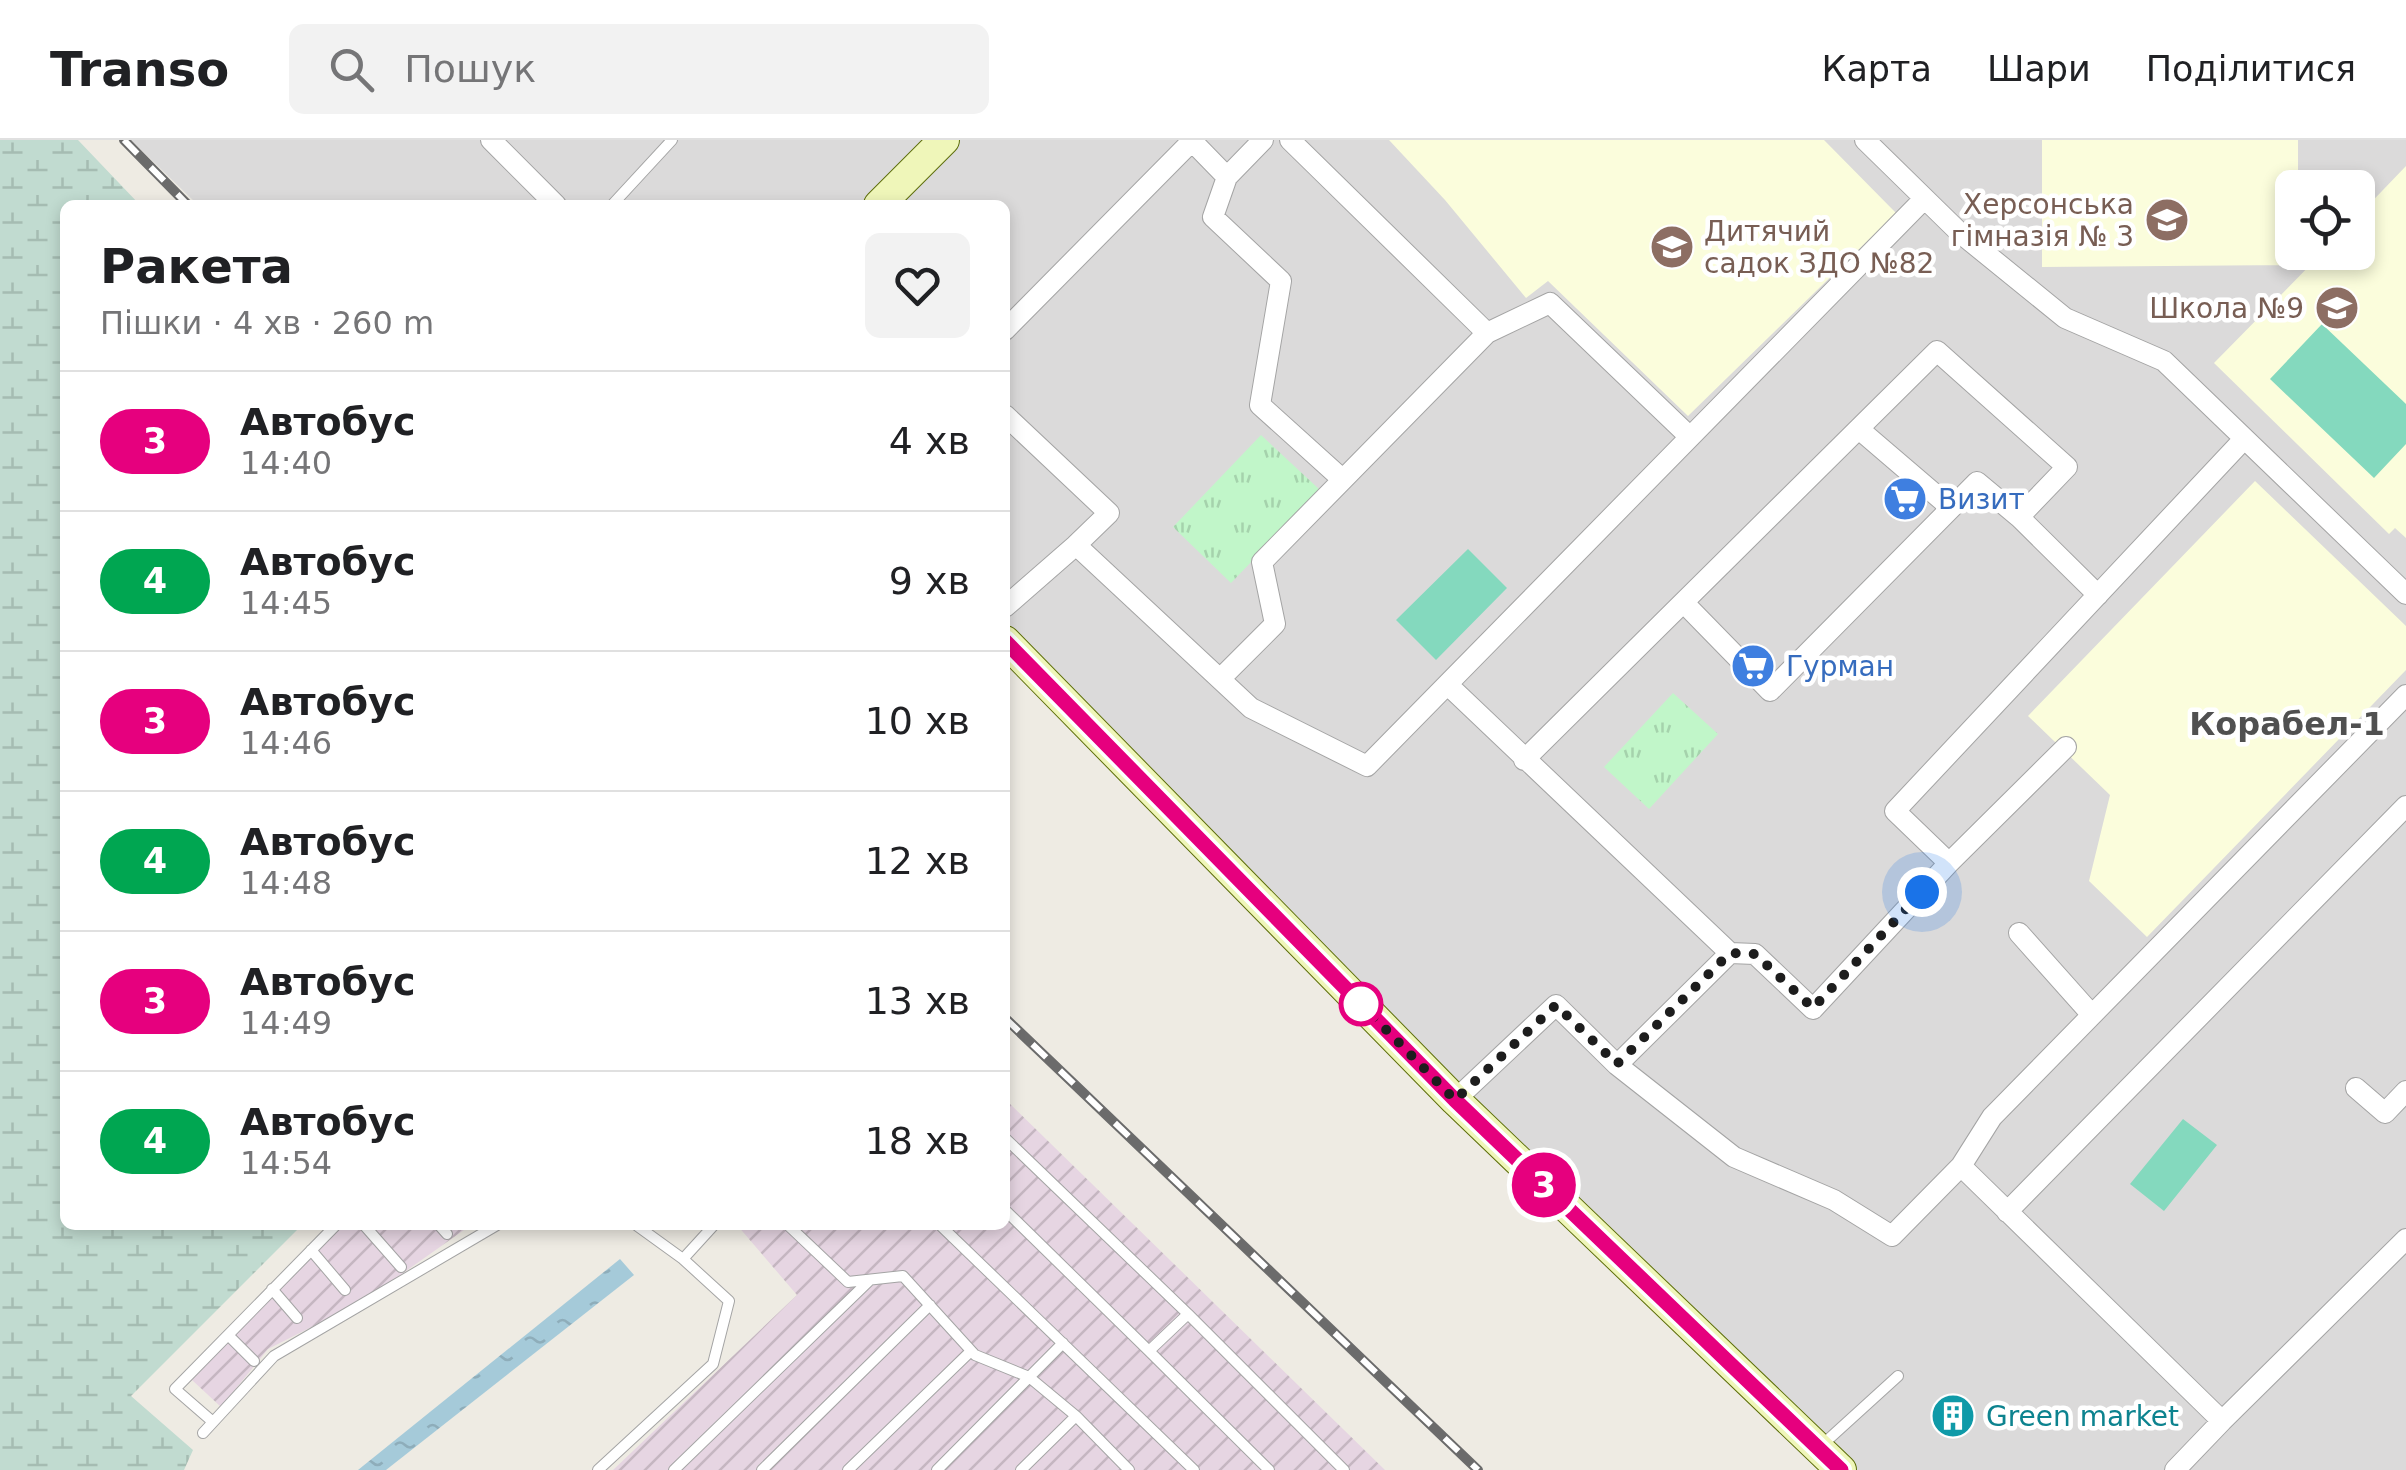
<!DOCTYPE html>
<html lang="uk">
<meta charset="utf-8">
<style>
:root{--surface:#fff;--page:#f2f2f2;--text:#202124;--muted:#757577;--line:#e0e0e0}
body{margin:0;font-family:"DejaVu Sans",sans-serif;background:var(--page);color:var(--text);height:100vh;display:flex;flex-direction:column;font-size:38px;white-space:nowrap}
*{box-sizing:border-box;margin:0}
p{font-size:32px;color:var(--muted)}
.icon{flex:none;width:55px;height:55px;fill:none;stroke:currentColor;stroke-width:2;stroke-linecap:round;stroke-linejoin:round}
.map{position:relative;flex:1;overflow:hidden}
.sheet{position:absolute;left:60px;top:60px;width:950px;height:1030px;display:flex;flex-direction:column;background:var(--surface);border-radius:15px;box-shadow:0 5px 15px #0003}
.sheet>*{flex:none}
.badge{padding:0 20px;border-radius:32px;font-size:35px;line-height:65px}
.tools{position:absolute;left:2275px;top:30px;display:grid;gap:20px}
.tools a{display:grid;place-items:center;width:100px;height:100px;border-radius:15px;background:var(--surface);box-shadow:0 5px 15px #0003;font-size:50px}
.you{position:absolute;width:50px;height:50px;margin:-25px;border:8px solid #fff;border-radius:50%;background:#1a73e8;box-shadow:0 0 0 15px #1a73e833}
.map>.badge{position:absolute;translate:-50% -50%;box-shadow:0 0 0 5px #fff}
.round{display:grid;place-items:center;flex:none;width:105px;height:105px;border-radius:15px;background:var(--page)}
.headline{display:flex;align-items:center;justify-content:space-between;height:170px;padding:0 40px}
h1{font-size:48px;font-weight:700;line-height:75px}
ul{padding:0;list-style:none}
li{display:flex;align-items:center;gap:30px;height:140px;padding:0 40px;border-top:2px solid var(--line)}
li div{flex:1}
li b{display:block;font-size:38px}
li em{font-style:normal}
li .badge{min-width:110px;font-weight:700;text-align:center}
header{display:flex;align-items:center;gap:60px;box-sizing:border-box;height:140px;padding:0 50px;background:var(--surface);border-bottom:2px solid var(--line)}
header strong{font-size:48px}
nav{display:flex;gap:55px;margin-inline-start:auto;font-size:35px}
.search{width:700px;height:90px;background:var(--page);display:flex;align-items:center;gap:25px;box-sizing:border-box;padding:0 35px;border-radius:15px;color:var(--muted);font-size:38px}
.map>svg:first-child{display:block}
.residential{fill:#dbdada;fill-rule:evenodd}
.industrial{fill:url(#industrial-furrows)}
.education{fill:#fbfddc}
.wetland{fill:url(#wetland-marsh)}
.park{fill:url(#park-tufts)}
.pitch{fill:#84d9be}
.water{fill:url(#water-ripples)}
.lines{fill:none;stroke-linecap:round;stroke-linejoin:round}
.lane-casing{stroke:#a4a4a4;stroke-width:12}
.street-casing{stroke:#a4a4a4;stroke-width:22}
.secondary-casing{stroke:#5d6e0a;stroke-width:32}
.lane{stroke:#fff;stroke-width:10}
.street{stroke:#fff;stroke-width:20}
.secondary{stroke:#eff6b9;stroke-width:30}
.rail-casing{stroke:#6b6b6b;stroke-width:10}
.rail{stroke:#fff;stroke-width:6;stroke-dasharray:19;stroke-linecap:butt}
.line-casing{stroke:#fff;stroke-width:22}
.line{stroke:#e6007e;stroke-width:15}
.walk{stroke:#1d1d1d;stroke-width:10;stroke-dasharray:0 18}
.stop-dot{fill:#fff;stroke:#e6007e;stroke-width:5}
.labels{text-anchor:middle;stroke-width:9;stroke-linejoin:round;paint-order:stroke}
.education-label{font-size:28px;fill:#785e54;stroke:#fff;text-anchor:end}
.shop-label{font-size:28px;fill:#366cbe;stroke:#fff;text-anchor:start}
.culture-label{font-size:28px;fill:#0d838f;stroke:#fff;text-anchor:start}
.quarter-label{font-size:32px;font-weight:bold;fill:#505050;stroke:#fff}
</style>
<header>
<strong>Transo</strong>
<div class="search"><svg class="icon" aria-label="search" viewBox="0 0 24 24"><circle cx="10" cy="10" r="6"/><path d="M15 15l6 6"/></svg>Пошук</div>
<nav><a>Карта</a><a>Шари</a><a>Поділитися</a></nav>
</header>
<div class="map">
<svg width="2406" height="1330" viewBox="0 0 2406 1330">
<defs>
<pattern id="industrial-furrows" width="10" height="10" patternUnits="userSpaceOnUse" patternTransform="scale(2.5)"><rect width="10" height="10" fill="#e6d5e2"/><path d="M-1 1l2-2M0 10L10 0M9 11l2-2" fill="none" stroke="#c5b6c1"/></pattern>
<pattern id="wetland-marsh" width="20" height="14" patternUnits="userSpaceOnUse" patternTransform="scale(2.5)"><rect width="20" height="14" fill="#c1dbd0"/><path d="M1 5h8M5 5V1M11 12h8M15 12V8" fill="none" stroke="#a5bcb2"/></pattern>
<pattern id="park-tufts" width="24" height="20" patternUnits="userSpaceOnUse" patternTransform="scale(2.5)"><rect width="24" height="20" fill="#c1f6c9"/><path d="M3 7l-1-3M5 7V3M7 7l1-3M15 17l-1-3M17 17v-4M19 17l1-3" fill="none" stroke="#a5d2ac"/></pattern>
<pattern id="water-ripples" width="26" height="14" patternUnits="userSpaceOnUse" patternTransform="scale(2.5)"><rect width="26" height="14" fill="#a5cad9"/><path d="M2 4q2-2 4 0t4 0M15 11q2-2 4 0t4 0" fill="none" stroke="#8eadba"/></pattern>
</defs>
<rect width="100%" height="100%" fill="#eeebe3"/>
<!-- residential -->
<path class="residential" d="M131 0H2406V1330H1841L1005 501V65H198ZM2292 48H2358V112H2292Z"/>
<!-- industrial -->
<path class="industrial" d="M1005 959 1385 1330H613L797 1155 737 1085H1005Z
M339 1085H471L365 1160 268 1209 221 1267 192 1240Z"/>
<!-- education -->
<path class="education" d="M1389 0H1824L1896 73 1688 276 1548 141 1526 158 1445 60Z
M2042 0H2298V47L2292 48V112L2298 113V125L2042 127Z
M2406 26V398L2395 388 2389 394 2214 223 2322 113 2358 112V76Z
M2255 341 2406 486V530L2147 797 2089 741 2110 655 2028 576Z"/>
<!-- wetland -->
<path class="wetland" d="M0 0H78L140 65H65V1085H302L131 1256 193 1310 184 1330H0Z"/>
<!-- park -->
<path class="park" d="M1261 295 1320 350 1231 443 1173 387Z
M1673 553 1718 594 1649 669 1604 627Z"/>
<!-- pitch -->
<path class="pitch" d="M2322 184 2406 264V304L2374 338 2270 239Z
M1468 409 1507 448 1436 520 1396 480Z
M2183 979 2217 1005 2164 1071 2130 1044Z"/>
<!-- water -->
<path class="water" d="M620 1119 634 1135 386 1330H358Z"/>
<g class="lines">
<defs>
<path id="lane" d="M612 65 672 0
M1005 998 1188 1174
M1005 1070 1149 1211
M364 1085 401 1127
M439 1085 447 1094
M788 1085 848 1142 903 1136 975 1215 1029 1237 1076 1276 1129 1330
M940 1085 1194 1330
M311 1110 345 1150
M683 1119 714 1085
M272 1149 297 1178
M228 1195 254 1221
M213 1282 175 1249 336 1085
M203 1293 274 1216 497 1085
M1821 1306 1898 1236
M598 1330 713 1224 729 1161 683 1119 636 1085
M674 1330 870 1140
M762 1330 930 1165
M848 1330 971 1211
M937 1330 1063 1203
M1021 1330 1076 1276
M1269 1330 1149 1211 1188 1174 1344 1330"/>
<path id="street" d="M491 0 556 65
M1191 0 1227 37 1263 0
M1865 0 1959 92 2065 178 2164 221 2406 454
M1227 37 1213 77 1281 141 1260 265 1342 339
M1005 190 1193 0
M1487 193 1550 163 1690 297
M1005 275 1109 373 1076 405
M1860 290 1950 367
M1684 463 1770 551 1977 342 2019 377 2098 455
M1005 467 1076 405 1251 568 1367 626 1924 59
M1220 539 1275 484 1262 422 1487 193 1290 0
M1448 545 1730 813 1617 925 1556 865 1455 960
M1524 620 1937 211 2067 327 2019 377
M1949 723 2066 607
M2019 793 2092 875
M1730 813 1755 814 1813 869 1949 723 1895 671 2244 299
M1617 925 1734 1017 1834 1060 1892 1096 1961 1026 2222 1281 2175 1330
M2356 948 2385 973 2406 951
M1961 1026 1992 977 2406 555
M2007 1072 2406 666
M2222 1281 2406 1099"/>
<path id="secondary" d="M879 65 944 0
M1005 501 1455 960 1841 1330"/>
</defs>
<!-- lane casing -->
<use href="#lane" class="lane-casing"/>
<!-- street casing -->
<use href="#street" class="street-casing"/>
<!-- secondary casing -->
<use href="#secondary" class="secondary-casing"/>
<!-- lane -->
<use href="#lane" class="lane"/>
<!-- street -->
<use href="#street" class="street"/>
<!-- secondary -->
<use href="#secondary" class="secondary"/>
<defs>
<path id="rail" d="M124 0 188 65
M1005 878 1478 1330"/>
</defs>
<!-- rail casing -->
<use href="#rail" class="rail-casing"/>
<!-- rail -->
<use href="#rail" class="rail"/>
</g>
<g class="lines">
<defs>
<path id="line" d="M1005 501 1455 960 1841 1330"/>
</defs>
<!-- line casing -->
<use href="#line" class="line-casing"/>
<!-- line -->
<use href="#line" class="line"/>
<!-- walk -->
<path class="walk" d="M1361 864 1455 960 1556 865 1617 924 1730 813 1755 814 1813 868 1922 752"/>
</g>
<!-- icons -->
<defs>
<symbol id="school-disc" viewBox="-11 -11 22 22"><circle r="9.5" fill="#8d6e63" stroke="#fff"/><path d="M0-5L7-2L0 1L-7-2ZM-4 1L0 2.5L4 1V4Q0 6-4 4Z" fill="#fff"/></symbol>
<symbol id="supermarket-disc" viewBox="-11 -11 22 22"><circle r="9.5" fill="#3f7fe0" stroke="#fff"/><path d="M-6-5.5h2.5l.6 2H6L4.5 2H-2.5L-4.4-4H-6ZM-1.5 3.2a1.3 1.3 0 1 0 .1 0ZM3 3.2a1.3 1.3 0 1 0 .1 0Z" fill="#fff"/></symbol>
<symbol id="building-disc" viewBox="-11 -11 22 22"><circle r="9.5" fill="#0f9aa8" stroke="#fff"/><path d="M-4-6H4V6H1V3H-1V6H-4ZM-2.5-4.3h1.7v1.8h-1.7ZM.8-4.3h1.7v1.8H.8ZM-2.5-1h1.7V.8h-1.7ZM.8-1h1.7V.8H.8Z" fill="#fff"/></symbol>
</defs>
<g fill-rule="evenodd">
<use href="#school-disc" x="2142" y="55" width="50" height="50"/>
<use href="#school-disc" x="1647" y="82" width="50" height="50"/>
<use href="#school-disc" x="2312" y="143" width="50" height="50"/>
<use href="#supermarket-disc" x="1880" y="334" width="50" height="50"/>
<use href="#supermarket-disc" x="1728" y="501" width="50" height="50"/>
<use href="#building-disc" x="1928" y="1251" width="50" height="50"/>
</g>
<!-- markers -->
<circle class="stop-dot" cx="1361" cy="864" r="20"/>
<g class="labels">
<!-- education labels -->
<g class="education-label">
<text x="2134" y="74">Херсонська<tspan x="2134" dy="32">гімназія № 3</tspan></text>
<text x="1704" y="101" text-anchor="start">Дитячий<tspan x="1704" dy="32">садок ЗДО №82</tspan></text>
<text x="2304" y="178">Школа №9</text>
</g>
<!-- shop labels -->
<g class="shop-label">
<text x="1938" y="369">Визит</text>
<text x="1786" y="536">Гурман</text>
</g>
<!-- culture labels -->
<g class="culture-label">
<text x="1986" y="1286">Green market</text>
</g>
<!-- quarter labels -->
<g class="quarter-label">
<text x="2287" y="595">Корабел-1</text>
</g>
</g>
</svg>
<div class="tools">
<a><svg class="icon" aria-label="locate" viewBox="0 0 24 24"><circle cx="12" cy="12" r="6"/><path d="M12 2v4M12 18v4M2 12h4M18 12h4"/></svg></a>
</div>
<div class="you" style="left:1922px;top:752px"></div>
<b class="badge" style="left:1544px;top:1045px;background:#e6007e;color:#fff">3</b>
<section class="sheet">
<div class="headline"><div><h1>Ракета</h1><p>Пішки · 4 хв · 260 m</p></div><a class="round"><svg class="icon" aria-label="heart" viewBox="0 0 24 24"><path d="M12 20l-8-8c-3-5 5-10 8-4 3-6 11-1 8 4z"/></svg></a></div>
<ul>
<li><span class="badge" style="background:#e6007e;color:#fff">3</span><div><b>Автобус</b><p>14:40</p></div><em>4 хв</em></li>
<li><span class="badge" style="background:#00a651;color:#fff">4</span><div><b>Автобус</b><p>14:45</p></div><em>9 хв</em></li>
<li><span class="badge" style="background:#e6007e;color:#fff">3</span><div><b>Автобус</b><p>14:46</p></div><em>10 хв</em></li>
<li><span class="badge" style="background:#00a651;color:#fff">4</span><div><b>Автобус</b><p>14:48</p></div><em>12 хв</em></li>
<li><span class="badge" style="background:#e6007e;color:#fff">3</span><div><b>Автобус</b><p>14:49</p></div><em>13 хв</em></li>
<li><span class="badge" style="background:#00a651;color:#fff">4</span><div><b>Автобус</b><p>14:54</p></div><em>18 хв</em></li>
</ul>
</section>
</div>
